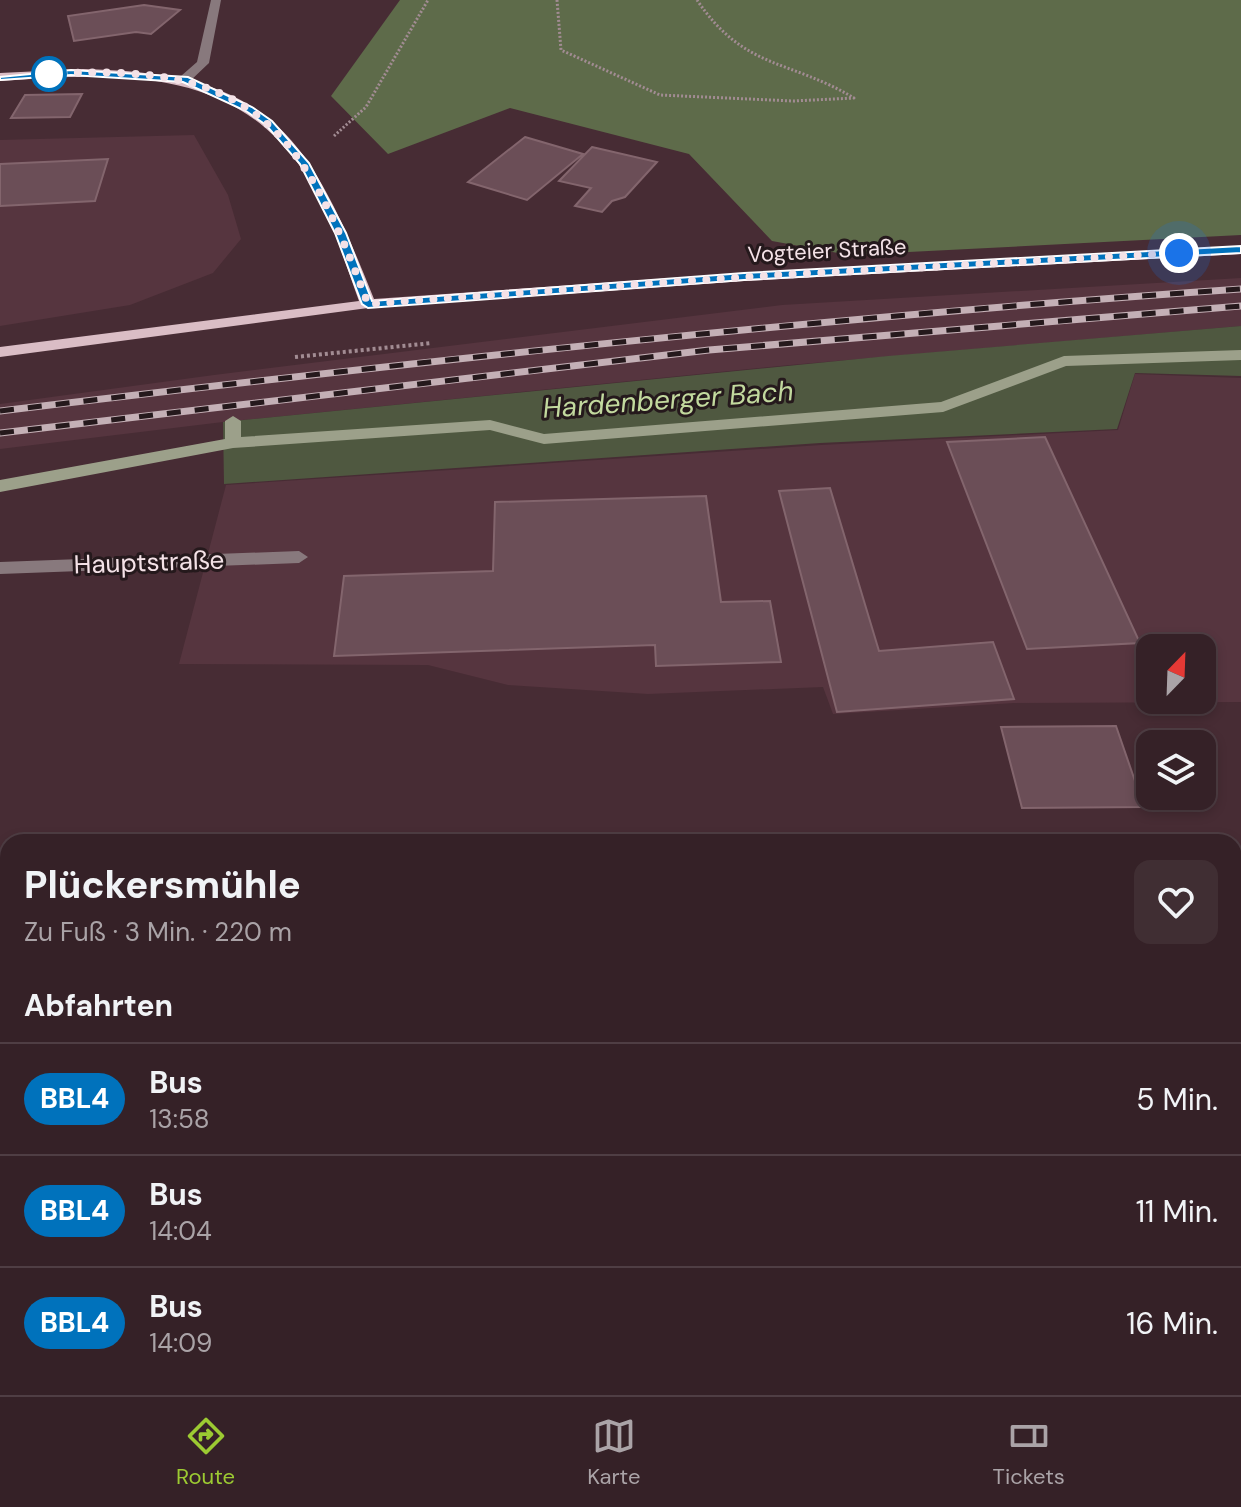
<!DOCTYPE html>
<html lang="de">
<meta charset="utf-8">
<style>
:root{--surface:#352127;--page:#402e33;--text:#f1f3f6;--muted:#aaa3a7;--line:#4f3e44;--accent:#9cca32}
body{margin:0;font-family:"DM Sans",sans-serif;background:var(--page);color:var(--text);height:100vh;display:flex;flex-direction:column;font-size:30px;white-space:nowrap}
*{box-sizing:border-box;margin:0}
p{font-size:26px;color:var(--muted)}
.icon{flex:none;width:44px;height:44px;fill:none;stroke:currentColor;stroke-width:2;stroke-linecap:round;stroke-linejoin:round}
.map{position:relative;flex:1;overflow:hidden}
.sheet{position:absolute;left:0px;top:834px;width:1242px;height:562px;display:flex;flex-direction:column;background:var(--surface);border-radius:24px 24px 0 0;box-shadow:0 4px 12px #0003,0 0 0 2px var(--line)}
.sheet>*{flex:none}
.badge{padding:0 16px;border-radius:26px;font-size:28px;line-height:52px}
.needle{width:52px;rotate:23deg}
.buttons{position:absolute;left:1136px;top:634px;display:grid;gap:16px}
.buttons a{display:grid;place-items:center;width:80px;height:80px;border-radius:16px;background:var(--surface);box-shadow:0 4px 12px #0003,0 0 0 2px var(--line);font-size:40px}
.you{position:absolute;width:40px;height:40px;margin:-20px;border:6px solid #fff;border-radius:50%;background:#1a73e8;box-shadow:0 0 0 12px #1a73e833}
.map>.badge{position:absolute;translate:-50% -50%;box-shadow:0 0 0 4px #fff}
h2{padding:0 24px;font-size:30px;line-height:72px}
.round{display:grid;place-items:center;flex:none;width:84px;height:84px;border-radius:16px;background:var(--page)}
.summary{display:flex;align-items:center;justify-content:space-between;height:136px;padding:0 24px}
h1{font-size:38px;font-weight:800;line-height:60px}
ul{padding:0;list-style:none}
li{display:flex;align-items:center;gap:24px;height:112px;padding:0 24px;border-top:2px solid var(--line)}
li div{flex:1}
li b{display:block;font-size:30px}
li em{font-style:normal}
li .badge{min-width:88px;font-weight:700;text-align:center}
.tab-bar{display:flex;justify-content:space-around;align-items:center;height:112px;border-top:2px solid var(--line);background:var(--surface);font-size:22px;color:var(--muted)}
.tab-bar a{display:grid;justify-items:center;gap:4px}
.tab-bar .active{color:var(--accent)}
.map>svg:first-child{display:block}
.built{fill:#56353f;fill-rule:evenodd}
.green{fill:#4f5840}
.forest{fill:#5e6b4a}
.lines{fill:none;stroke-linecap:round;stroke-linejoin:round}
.stream{fill:#9ca08a;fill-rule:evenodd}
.building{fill:#6b4e57;stroke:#83656d;stroke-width:2}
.path-far2{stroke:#a28c93;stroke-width:3;stroke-dasharray:2 2;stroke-linecap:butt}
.path-far1{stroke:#a28c93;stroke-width:4;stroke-dasharray:3 3;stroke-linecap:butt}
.path{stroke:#a28c93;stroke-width:6;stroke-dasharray:5 5;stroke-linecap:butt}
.minor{fill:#88797d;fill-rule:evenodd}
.major{fill:#dabdc5;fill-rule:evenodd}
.rail-casing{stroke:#c4b0b6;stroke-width:7}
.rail{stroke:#25191c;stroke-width:5;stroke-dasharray:14;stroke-linecap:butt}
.line{fill:#0072bc;stroke:#fff;stroke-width:2}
.walk{stroke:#f4e2e7;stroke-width:8;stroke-dasharray:0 14.4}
.stop-dot{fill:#fff;stroke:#0072bc;stroke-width:4}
.labels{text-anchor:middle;stroke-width:6;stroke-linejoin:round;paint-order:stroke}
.far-street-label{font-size:22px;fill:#f4e2e7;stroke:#25191c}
.street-label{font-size:26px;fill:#f4e2e7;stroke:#25191c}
.water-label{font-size:28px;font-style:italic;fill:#c2d99e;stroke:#25191c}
</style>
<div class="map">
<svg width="1241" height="1395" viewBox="0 0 1241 1395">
<rect width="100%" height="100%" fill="#472c34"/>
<!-- built -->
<path class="built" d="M194 135 228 195 241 239 213 273 130 305 0 326V140Z
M1241 278V326L790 365 223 422 0 449V404L214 375 782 305Z
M1135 374 1241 378V702L1014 703 833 714 823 687 648 694 508 685 428 665 179 664 226 485 821 445 1118 430ZM1150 648H1202V700H1150Z"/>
<!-- green -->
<path class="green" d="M1241 326V376L1135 373 1117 429 820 443 224 484 223 422 888 356Z"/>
<!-- forest -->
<path class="forest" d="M400 0H1241V235L849 255 772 241 689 154 510 108 388 154 331 96Z"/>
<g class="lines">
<!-- stream -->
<path class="stream" d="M1241 350V360L1066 366 943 412 544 444 490 430 233 448 0 492V480L225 439V421L233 416 241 421V437L490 420 544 434 941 402 1064 356Z"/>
</g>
<!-- building -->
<path class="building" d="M144 5 180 10 151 34 136 32 74 41 68 16Z
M82 94 70 117 11 118 25 95Z
M525 137 583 154 527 200 468 182Z
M592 147 657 162 625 197 612 201 602 212 575 206 591 188 559 181Z
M108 159 95 201 0 206V164Z
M1045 437 1140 643 1027 649 947 442Z
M830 488 879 651 993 642 1014 699 837 712 779 491Z
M706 496 721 602 770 601 781 662 656 666 655 645 334 656 344 576 493 571 495 502Z
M1116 726 1144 807 1022 808 1001 727Z
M968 836H1081L1083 842H970Z
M0 909H8V1018L0 1043Z
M1234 939H1241V1065H1234Z
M1234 1284H1241V1395H1128L1126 1388H1234Z
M776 1392 983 1393 984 1395H776Z"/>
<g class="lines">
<!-- path-far2 -->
<path class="path-far2" d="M557 0 561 50 660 95 793 101 854 98C789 59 744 70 697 0
M334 136 366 107 428 0"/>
<!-- path-far1 -->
<path class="path-far1" d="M295 357 432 343"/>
<!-- path -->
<path class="path" d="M8 1294V1299"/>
<!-- minor -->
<path class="minor" d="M211 0H221L209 63 189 82H181V76L197 62Z
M299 551 308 557 299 563 0 574V562Z
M0 1179H8V1205H0Z
M1234 1186H1241V1212H1234Z"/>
<!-- major -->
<path class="major" d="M83 69C272 73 308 134 374 299L744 273 1241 246V254L744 281 368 308 0 357V347L359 301C342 254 327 202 297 162 224 64 109 74 0 81V73Z"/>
<defs>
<path id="rail" d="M0 411C413 362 826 317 1241 289
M0 433 709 350 1241 306"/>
</defs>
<!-- rail casing -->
<use href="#rail" class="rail-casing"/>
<!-- rail -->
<use href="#rail" class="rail"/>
</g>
<!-- line -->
<path class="line" d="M71 70 188 77 252 107 272 121 309 163 346 233 372 301 744 273 1241 246V253L744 280 368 308 362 304 335 233 300 164 266 125 246 111 183 82 71 75 0 80V77Z"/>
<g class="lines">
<!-- walk -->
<path class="walk" d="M49 74C251 61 301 125 368 304L744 277 1179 253"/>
</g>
<!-- markers -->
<circle class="stop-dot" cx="49" cy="74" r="16"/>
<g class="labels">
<!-- far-street labels -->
<g class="far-street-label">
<text transform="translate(827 250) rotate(-3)" y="8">Vogteier Straße</text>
</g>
<!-- street labels -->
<g class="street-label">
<text transform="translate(149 562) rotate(-2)" y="9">Hauptstraße</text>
</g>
<!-- water labels -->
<g class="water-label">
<text transform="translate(668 399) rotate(-4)" y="10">Hardenberger Bach</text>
</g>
</g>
</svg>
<div class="buttons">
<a><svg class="needle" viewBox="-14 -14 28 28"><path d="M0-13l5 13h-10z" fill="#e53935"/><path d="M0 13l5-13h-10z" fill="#aaa3a7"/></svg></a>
<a><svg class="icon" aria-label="layers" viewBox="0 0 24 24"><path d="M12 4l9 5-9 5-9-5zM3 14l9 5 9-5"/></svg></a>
</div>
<div class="you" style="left:1179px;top:253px"></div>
<section class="sheet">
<div class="summary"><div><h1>Plückersmühle</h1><p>Zu Fuß · 3 Min. · 220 m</p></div><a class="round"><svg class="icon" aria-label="heart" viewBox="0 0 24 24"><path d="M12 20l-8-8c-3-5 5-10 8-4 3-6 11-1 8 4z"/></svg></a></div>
<h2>Abfahrten</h2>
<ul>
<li><span class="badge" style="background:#0072bc;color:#fff">BBL4</span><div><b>Bus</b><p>13:58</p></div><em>5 Min.</em></li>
<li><span class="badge" style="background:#0072bc;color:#fff">BBL4</span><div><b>Bus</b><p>14:04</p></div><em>11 Min.</em></li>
<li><span class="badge" style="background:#0072bc;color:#fff">BBL4</span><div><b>Bus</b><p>14:09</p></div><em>16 Min.</em></li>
</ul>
</section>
</div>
<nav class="tab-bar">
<a class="active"><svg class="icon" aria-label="directions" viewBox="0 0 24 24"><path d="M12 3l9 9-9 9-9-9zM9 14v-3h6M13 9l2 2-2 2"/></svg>Route</a>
<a><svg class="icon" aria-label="map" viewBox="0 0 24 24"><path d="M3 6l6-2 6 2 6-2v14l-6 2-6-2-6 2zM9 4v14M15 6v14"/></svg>Karte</a>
<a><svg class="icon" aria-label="tickets" viewBox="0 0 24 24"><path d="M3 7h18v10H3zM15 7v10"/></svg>Tickets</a>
</nav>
